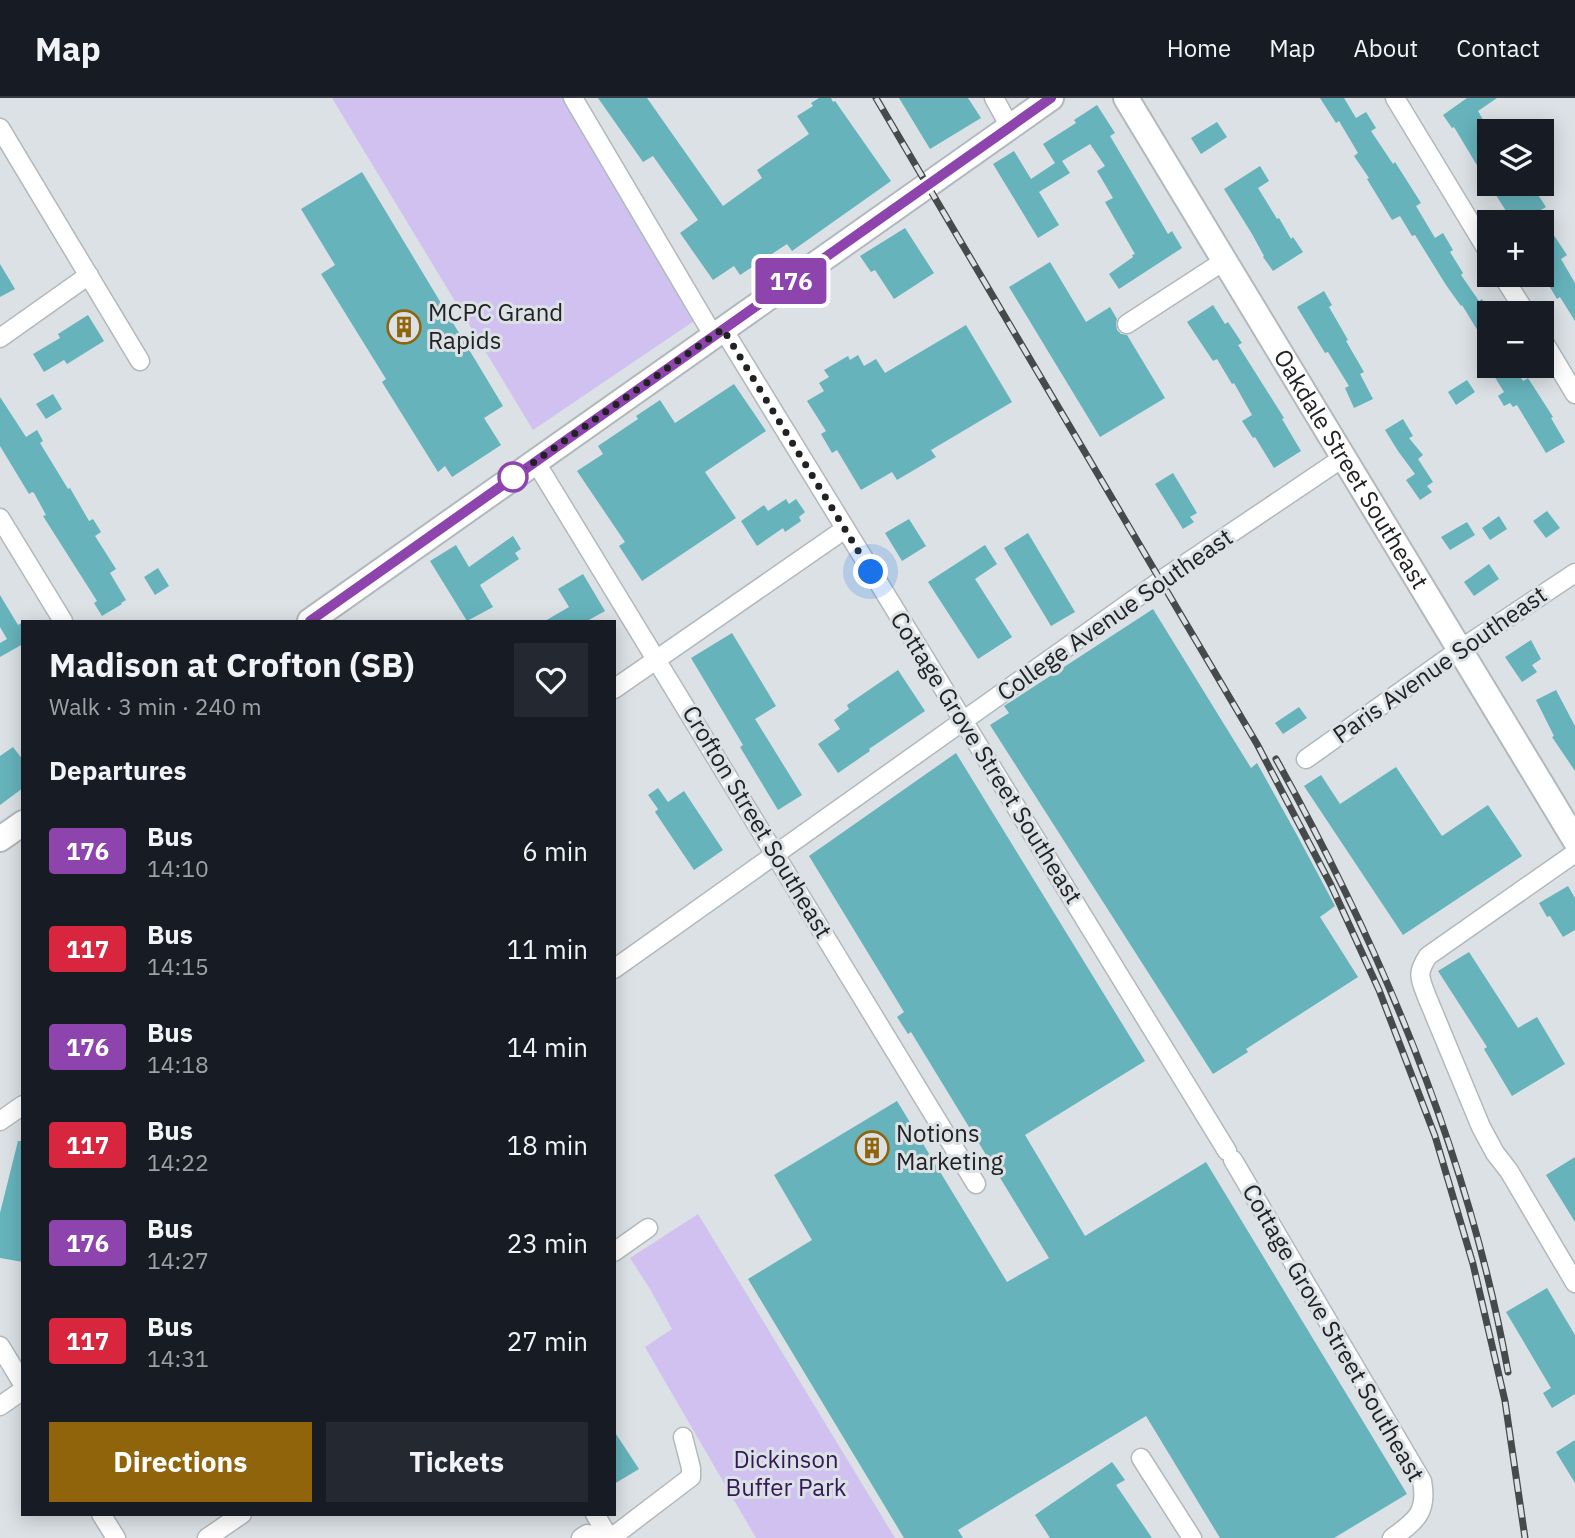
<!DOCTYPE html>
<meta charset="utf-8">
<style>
:root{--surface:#171b24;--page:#242831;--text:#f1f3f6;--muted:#9ea1a6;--line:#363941;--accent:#8f640b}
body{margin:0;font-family:"IBM Plex Sans",sans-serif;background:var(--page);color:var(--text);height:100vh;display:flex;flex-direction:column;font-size:26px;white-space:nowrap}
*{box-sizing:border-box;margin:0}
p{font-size:23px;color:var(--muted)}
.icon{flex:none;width:38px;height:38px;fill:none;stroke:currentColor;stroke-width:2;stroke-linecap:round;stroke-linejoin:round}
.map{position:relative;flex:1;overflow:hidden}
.side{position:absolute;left:21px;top:522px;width:595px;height:896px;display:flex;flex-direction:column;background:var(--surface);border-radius:0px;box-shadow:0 4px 18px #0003}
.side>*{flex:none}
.badge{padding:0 14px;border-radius:5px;font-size:24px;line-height:46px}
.controls{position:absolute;left:1477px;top:21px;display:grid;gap:14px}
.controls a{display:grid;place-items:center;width:77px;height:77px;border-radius:0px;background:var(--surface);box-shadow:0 4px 18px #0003;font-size:35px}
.you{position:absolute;width:35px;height:35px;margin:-18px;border:5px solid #fff;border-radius:50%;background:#1a73e8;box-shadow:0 0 0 10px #1a73e833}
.map>.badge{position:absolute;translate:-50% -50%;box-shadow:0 0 0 4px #fff}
h2{padding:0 28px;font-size:26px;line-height:63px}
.round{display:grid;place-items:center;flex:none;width:74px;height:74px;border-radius:0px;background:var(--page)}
.headline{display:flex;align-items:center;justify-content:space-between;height:119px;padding:0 28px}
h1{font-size:33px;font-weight:800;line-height:52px}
.primary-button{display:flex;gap:14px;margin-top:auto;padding:14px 28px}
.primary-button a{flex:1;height:80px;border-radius:0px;background:var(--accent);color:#fff;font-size:28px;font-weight:800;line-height:80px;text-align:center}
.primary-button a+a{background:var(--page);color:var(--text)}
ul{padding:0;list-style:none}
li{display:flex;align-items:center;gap:21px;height:98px;padding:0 28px}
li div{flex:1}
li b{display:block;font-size:26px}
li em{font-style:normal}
li .badge{min-width:77px;font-weight:700;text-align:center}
header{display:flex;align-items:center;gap:42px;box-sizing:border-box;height:98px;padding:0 35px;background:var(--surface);border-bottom:2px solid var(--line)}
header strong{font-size:33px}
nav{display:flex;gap:38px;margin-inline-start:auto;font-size:24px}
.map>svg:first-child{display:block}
.green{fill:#d1c1f1}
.building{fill:#66b3bc}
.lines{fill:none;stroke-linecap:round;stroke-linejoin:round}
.street-casing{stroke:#b2b8bc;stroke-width:21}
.secondary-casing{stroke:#b2b8bc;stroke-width:28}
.street{stroke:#fff;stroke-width:18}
.secondary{stroke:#fff;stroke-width:24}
.rail-casing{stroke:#474a4b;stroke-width:7}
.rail{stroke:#dbe1e5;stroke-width:4.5;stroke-dasharray:13;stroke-linecap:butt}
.line-casing{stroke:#fff;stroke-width:16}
.line{stroke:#8e44ad;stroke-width:10}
.walk{stroke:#202223;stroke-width:7;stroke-dasharray:0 12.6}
.stop-dot{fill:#fff;stroke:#8e44ad;stroke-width:3.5}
.labels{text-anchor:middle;stroke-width:6;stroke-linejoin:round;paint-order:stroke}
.poi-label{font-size:24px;fill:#202223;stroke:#dbe1e5;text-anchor:start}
.street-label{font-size:24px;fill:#202223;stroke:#dbe1e5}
.park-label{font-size:24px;fill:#341857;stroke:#dbe1e5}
</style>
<header>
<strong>Map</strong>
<nav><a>Home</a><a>Map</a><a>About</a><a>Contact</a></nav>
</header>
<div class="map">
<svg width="1575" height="1440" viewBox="0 0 1575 1440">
<rect width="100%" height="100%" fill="#dbe1e5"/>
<!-- green -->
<path class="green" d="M332 0H567L697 221 533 332Z
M698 1116 895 1440H756L645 1249 672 1231 650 1191 630 1160Z"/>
<!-- building -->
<path class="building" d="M598 0H647L723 108 762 80 757 72 809 36 797 18 813 8 811 5 819 0H831L833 4 835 3 891 83 792 153 787 146 740 177 734 168 713 182 680 135 698 122 653 58 643 64Z
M899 0H968L981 20 930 51Z
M1320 0H1344L1356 20 1366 14 1376 30 1371 33 1393 66 1395 64 1421 105 1416 108 1435 140 1443 135 1453 152 1450 154 1463 175 1461 177 1479 203 1482 201 1489 212V251L1462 207 1461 208 1446 187 1415 137 1412 138 1400 118 1392 122 1367 81 1369 80 1354 58 1358 55 1339 23 1336 25Z
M1467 0H1497L1478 13 1489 32V86H1531L1546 109 1541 112 1548 124H1545L1567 157 1561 161 1575 185V223L1560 199 1557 201 1548 186 1552 183 1542 168V124H1513L1475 64 1454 29 1452 30 1443 17Z
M1097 7 1115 35 1110 38 1148 102 1168 136 1172 133 1182 150 1119 191 1109 176 1133 159 1132 157 1135 156 1105 104 1113 100 1097 73 1105 68 1090 46 1062 63 1070 75 1039 94 1059 127 1038 140 993 66 1014 53 1031 81 1055 65 1043 46 1076 25 1074 22Z
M1217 24 1227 39 1201 56 1191 40Z
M1260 68 1269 83 1258 90 1277 121 1279 120 1291 141 1293 139 1303 154 1273 173 1263 159 1264 158 1252 136 1224 91Z
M362 74 503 308 484 320 501 347 452 379 445 368 438 374 382 284 386 281 321 176 335 167 301 111Z
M905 130 934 175 894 201 875 172 871 174 860 158Z
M1050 164 1086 224 1110 209 1117 221 1116 226 1117 232 1121 236 1127 237 1165 300 1100 339 1009 189Z
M0 166 15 191 0 199Z
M1324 193 1332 207 1329 209 1348 242 1346 243 1364 274 1360 276 1373 301 1354 310 1345 290 1349 288 1328 254 1325 255 1297 209Z
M1213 207 1225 226 1228 224 1242 245 1238 247 1284 320 1282 321 1301 353 1274 370 1255 339 1253 340 1242 323 1252 317 1234 285 1232 286 1217 261 1213 263 1187 224Z
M88 217 104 243 67 266 64 262 44 274 33 256 60 240 58 236Z
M966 227 1012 304 931 352 936 359 897 382 892 374 861 392 837 352 832 355 821 336 826 333 807 303 824 293 819 285 829 279 824 272 848 258 850 262 858 257 864 268 876 261 885 275Z
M1488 268H1514L1523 283 1528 280 1553 319 1551 320 1565 344 1546 355 1517 307 1513 309 1510 305 1504 308 1498 298 1504 294Z
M1467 282 1475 294 1456 307 1448 294Z
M734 286 766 333 705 374 736 420 642 483 619 448 625 444 577 373 603 356 598 348 638 321 636 318 660 302 675 325Z
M53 296 62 311 46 321 36 306Z
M0 299 26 339 37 332 43 343 40 345 68 391 70 390 89 423 93 421 101 434 95 438 116 471 110 475 126 502 121 505 122 506 102 518 94 505 97 503 43 418 46 417 34 395 32 394 29 396 0 348Z
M1403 321 1413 338 1409 340 1423 357 1418 361 1433 384 1427 388 1432 394 1420 402 1406 382 1415 376 1398 353 1385 332Z
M1173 375 1197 415 1190 419 1194 424 1183 431 1155 386Z
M786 401 789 406 796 401 805 414 799 419 801 423 785 434 783 430 757 448 741 423 764 407 768 413Z
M1547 413 1560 430 1546 440 1533 423Z
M1499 418 1507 431 1490 442 1482 430Z
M909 421 926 448 902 463 885 435Z
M1467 424 1475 437 1450 452 1441 439Z
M1028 435 1075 514 1051 528 1004 450Z
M513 438 521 451 515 455 519 461 480 487 493 509 467 523 430 463 456 447 469 469Z
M985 447 997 466 975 481 1012 539 978 561 928 484Z
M1489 466 1499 481 1474 498 1464 484Z
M158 470 169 488 155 497 144 479Z
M583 476 605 513 587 523H545L569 509 558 491Z
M0 497 18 527 23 524V546L0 559V545L7 541 0 529Z
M1153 511 1251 670 1257 665 1297 737 1335 808 1320 819 1358 879 1246 951 1248 954 1213 976 990 627 1009 615 1004 608Z
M732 535 776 608 755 621 802 697 778 712 740 649 743 647 691 560Z
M1531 542 1541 561 1532 567 1537 574 1522 584 1505 559Z
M898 572 925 613 869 651 870 653 838 675 818 646 840 631 834 622 849 611 847 607Z
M1556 592 1575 628V673L1552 639 1554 638 1536 602Z
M1299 609 1307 620 1283 636 1275 625Z
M13 649 23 662V690L0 707V658Z
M956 655 1145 963 1025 1037 1085 1138 1206 1064 1407 1396 1334 1440H1220L1146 1318 958 1432 963 1440H904L748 1181 812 1142 774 1077 897 1003 1007 1184 1049 1160 911 934 908 936 897 919 904 914 809 758Z
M1396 669 1442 738 1488 707 1522 758 1403 837 1304 688 1321 677 1340 706Z
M658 690 668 704 684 693 723 752 694 772 655 714 658 711 648 697Z
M1568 788 1575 800V832L1563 839 1550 818 1547 819 1539 805Z
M1469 854 1518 930 1537 919 1565 966 1512 998 1484 951 1487 949 1438 873Z
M18 1043H23V1164L0 1160V1115Z
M1575 1059V1124L1546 1077Z
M1547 1190 1575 1237V1296L1552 1310 1543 1295 1551 1290 1506 1214Z
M614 1333 639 1371 614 1386Z
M1575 1342V1385L1556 1354Z
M1112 1364 1125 1382 1116 1387 1152 1440H1050L1035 1417Z"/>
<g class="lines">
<defs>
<path id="street" d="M573 0 713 237
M994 0 1010 29
M1395 0 1489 155
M0 30 140 263
M1502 177 1526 215
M1127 226 1224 163
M723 231 1227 1053
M0 240 89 177
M1542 241 1575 296
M535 363 976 1086
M0 420 63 523
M614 591 845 431
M1306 661 1459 552 1575 475
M1575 755 1428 858C1416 876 1420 880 1427 899L1481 1029 1495 1055 1509 1073 1575 1185
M614 871 1160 483 1344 359
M0 1023 23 1007
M1233 1062 1422 1383C1428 1414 1416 1423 1392 1440
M614 1154 648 1130
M0 1248 23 1286
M0 1308 23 1292
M1141 1360 1192 1440
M101 1416 116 1440
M595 1416 609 1440
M207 1440 242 1416
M581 1440 587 1436 605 1440
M611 1440 691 1379V1370L683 1339"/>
<g id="secondary">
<path id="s1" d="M1126 0 1575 742"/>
<path d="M310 523 1051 0"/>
<path d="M0 741 23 725"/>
</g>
</defs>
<!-- street casing -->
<use href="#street" class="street-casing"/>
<!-- secondary casing -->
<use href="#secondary" class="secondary-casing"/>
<!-- street -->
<use href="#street" class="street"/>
<!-- secondary -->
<use href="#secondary" class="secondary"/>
<defs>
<path id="rail" d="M876 0 1257 646 1331 787 1379 892 1435 1038 1473 1166 1505 1303 1525 1440
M1276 661C1383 853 1469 1058 1508 1274"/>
</defs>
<!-- rail casing -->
<use href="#rail" class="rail-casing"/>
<!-- rail -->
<use href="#rail" class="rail"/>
</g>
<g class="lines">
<defs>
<path id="line" d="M310 523 1051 0"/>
</defs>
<!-- line casing -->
<use href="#line" class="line-casing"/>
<!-- line -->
<use href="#line" class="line"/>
<!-- walk -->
<path class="walk" d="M513 379 723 231 871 474"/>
</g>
<!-- icons -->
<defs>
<symbol id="building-ring" viewBox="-11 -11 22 22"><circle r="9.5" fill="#dbe1e5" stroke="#8f640b" stroke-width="1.5"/><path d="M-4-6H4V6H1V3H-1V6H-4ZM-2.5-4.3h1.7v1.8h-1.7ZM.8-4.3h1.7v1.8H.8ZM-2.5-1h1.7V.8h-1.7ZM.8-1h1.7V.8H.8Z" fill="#8f640b"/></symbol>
</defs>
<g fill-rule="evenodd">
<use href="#building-ring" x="385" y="210" width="38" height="38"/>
<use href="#building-ring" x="853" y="1031" width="38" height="38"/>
</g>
<!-- markers -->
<circle class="stop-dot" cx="513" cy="379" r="14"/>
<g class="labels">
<!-- poi labels -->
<g class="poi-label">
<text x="428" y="223">MCPC Grand<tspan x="428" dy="28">Rapids</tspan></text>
<text x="896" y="1044">Notions<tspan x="896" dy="28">Marketing</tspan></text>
</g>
<!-- street labels -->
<g class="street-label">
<text dy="8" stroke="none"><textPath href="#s1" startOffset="434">Oakdale Street Southeast</textPath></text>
<text transform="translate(1115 517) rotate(-35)" y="8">College Avenue Southeast</text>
<text transform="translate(1440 567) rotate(-35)" y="8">Paris Avenue Southeast</text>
<text transform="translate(986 660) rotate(58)" y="8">Cottage Grove Street Southeast</text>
<text transform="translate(757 724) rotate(59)" y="8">Crofton Street Southeast</text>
<text transform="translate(1333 1235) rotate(60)" y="8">Cottage Grove Street Southeast</text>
</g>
<!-- park labels -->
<g class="park-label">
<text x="786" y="1370">Dickinson<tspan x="786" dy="28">Buffer Park</tspan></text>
</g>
</g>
</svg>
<div class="controls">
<a><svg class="icon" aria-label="layers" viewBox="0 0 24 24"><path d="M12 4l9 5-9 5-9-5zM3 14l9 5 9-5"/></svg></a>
<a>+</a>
<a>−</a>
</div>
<div class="you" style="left:871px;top:474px"></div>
<b class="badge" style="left:791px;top:183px;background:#8e44ad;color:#fff">176</b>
<section class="side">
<div class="headline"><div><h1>Madison at Crofton (SB)</h1><p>Walk · 3 min · 240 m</p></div><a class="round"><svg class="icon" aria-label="heart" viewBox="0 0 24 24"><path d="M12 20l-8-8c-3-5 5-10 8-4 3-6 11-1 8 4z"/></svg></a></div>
<h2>Departures</h2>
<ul>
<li><span class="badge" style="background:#8e44ad;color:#fff">176</span><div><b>Bus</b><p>14:10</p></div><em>6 min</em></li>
<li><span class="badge" style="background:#d7263d;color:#fff">117</span><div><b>Bus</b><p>14:15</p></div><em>11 min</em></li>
<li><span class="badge" style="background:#8e44ad;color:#fff">176</span><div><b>Bus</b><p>14:18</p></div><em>14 min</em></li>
<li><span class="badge" style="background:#d7263d;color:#fff">117</span><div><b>Bus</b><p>14:22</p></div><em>18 min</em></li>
<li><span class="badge" style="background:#8e44ad;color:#fff">176</span><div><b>Bus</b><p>14:27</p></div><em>23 min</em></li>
<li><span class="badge" style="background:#d7263d;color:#fff">117</span><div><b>Bus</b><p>14:31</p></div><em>27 min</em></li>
</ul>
<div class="primary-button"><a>Directions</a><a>Tickets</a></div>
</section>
</div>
